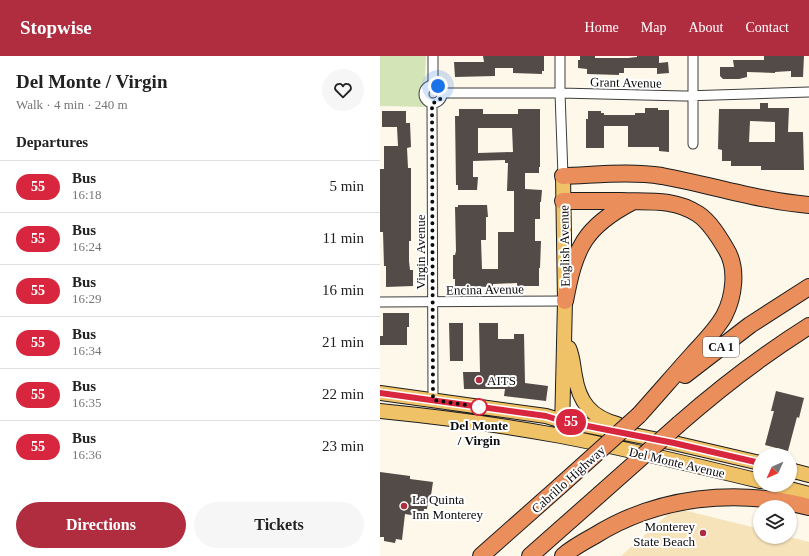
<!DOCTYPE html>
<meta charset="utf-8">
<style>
:root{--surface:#fff;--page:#f6f6f6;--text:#222;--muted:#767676;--line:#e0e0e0;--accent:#b02d40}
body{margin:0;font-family:"Times New Roman",serif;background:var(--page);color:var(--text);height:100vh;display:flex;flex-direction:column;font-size:15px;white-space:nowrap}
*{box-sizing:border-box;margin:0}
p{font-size:13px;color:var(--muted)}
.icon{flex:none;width:22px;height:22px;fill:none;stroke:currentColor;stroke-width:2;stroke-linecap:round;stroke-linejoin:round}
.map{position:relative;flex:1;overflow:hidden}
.drawer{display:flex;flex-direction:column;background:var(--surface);width:380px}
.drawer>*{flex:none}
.badge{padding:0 8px;border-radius:13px;font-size:14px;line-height:26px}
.needle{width:26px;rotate:225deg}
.buttons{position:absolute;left:373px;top:392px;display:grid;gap:8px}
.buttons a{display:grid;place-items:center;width:44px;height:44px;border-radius:50%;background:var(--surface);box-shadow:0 1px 3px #0004;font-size:20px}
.you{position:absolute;width:20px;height:20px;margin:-10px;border:3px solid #fff;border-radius:50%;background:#1a73e8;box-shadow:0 0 0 6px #1a73e833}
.map>.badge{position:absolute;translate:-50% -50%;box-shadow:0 0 0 2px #fff}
h2{padding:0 16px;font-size:15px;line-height:36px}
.round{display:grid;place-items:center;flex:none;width:42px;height:42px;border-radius:21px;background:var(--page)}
.head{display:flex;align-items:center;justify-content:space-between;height:68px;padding:0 16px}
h1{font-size:19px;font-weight:800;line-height:30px}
.button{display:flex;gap:8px;margin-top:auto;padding:8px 16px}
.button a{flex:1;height:46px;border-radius:24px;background:var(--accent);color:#fff;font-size:16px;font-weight:800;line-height:46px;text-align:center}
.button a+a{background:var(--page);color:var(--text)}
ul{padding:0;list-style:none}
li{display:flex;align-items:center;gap:12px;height:52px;padding:0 16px;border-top:1px solid var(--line)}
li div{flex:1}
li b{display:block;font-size:15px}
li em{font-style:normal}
li .badge{min-width:44px;font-weight:700;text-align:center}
header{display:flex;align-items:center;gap:24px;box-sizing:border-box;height:56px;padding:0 20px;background:var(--accent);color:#fff}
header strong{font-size:19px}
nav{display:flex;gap:22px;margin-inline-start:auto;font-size:14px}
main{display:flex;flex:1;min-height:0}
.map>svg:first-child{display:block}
.green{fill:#d3e5b6}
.sand{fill:#f6e3b9}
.building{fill:#524b48;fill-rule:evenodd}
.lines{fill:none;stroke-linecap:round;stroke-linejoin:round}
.minor-casing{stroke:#3e3e3e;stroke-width:11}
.primary-casing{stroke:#1c1c1c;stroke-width:16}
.motorway-casing{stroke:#1c1c1c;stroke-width:18}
.minor{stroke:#fff;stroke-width:9}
.primary{stroke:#efc268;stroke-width:14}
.motorway{stroke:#ea8f5b;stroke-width:16}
.motorway-bridge-casing{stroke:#1c1c1c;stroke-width:18;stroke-linecap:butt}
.motorway-bridge{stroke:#ea8f5b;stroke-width:16}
.line-casing{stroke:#fff;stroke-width:9}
.line{stroke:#d7263d;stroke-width:6}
.walk{stroke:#0b0b0b;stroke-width:4;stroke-dasharray:0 7.2}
.poi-dot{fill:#b02d40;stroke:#fff;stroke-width:1.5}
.stop-dot{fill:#fff;stroke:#d7263d;stroke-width:2}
.labels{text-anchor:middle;stroke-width:4;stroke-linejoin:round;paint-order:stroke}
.shield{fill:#fff;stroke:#545454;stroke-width:1}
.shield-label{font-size:12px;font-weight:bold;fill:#0b0b0b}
.street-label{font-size:13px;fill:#0b0b0b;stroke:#fff}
.poi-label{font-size:13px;fill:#0b0b0b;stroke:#fff;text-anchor:start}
.stop-label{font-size:13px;font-weight:bold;fill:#0b0b0b;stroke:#fff}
</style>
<header>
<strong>Stopwise</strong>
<nav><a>Home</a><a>Map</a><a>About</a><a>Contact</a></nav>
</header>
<main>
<section class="drawer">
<div class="head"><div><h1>Del Monte / Virgin</h1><p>Walk · 4 min · 240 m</p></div><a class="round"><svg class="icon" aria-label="heart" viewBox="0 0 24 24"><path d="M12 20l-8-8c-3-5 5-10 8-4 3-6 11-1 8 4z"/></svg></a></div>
<h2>Departures</h2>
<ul>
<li><span class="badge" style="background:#d7263d;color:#fff">55</span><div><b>Bus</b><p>16:18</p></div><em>5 min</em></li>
<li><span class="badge" style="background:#d7263d;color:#fff">55</span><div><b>Bus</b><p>16:24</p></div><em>11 min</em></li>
<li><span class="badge" style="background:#d7263d;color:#fff">55</span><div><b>Bus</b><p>16:29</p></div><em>16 min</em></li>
<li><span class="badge" style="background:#d7263d;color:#fff">55</span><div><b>Bus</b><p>16:34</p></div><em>21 min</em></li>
<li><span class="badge" style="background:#d7263d;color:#fff">55</span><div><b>Bus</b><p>16:35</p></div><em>22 min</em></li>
<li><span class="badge" style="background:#d7263d;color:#fff">55</span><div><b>Bus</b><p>16:36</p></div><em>23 min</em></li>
</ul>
<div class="button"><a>Directions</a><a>Tickets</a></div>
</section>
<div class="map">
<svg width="429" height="500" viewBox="0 0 429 500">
<rect width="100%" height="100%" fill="#fef8ea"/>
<!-- green -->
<path class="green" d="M0 0H46L45 22 40 35 41 40 46 51 0 50Z"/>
<!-- sand -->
<path class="sand" d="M295 452 380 473V481H410L429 486V500H241Z"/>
<!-- building -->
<path class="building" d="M103 0H164V15H162V18L133 17V12H115V20L75 21 74 6H104Z
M200 0H215V2H248L257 1V0H279V7L288 6 289 17 277 18V12H244V17H239V19L207 18V13L198 12V4H200Z
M384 0H424L423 21H411V15L395 16V17L367 16V21L359 23H343L340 20V11H354L353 4H384Z
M380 47H388V52H409L408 76H423L424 114H381V110H351V105H342V94L338 93 339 53H380ZM370 65 395 66V86H369Z
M265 52H278V54H289V96L279 95V91H248V70H224V92H206V63H208V55H221V57H224V59H255V57H265Z
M79 53H103V58H138V53H160V111H159V117H145V133L162 134 161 146H160V163H155V185H161L160 212H159V230H137V227L113 228V231L75 230V223H73V199H75L76 195 75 151H78V149H107L108 161H106V184H101L102 213H118V176H134V135H127L128 107H125V104L93 105V121H98L97 134H78V129H76L75 60H79ZM98 72H132L133 96 98 97Z
M2 55H26V67H30L31 91 27 92 28 112H31V185H29V205L30 214H33V230L6 231V210H4L3 176H0V113H4V90H18L17 71H2Z
M3 257H29V271H27V289H0V280H3Z
M69 267H83V305H70Z
M99 267H118V283H134V278H144L145 327 168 330 166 345 124 340 125 333H84L83 316H100Z
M396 335 424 342 419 362 417 361 408 395 385 389 394 355H391Z
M0 416 30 420V423L53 426 50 446H48L47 453H44L43 461 25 458 22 484 16 483 15 487 4 485V481H0Z"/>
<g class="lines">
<defs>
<path id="minor" d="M53 0V28
M180 0V37L183 120
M44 38a9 9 0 1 1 18 0a9 9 0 1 1-18 0Z
M62 37H180L304 40 429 36
M52 47 53 344
M313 88V0
M0 246 185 245"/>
<path id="primary" d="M189 292C193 301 193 310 195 320 199 346 211 361 237 368
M0 337 166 360 183 365 294 387 380 407
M0 355C60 361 121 369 181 380 248 393 314 409 380 425
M182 374 185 245 183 120
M410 414 429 419
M394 429 429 438"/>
<path id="motorway" d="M183 120C216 119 250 115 282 120 331 129 379 145 429 149
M183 145C202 145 222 145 241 145 267 146 294 142 318 158 330 166 339 181 346 193 358 212 354 241 344 260 336 274 324 286 313 298 295 318 277 339 259 359
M185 245C195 192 204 171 252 146
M305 319 370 269 429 231
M299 368C340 332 383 299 429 270
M101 500 180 430
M150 500 219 439
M183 500C192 492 203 486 214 480 278 440 356 432 429 451"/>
</defs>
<!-- minor casing -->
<use href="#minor" class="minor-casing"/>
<!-- primary casing -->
<use href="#primary" class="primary-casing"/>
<!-- motorway casing -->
<use href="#motorway" class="motorway-casing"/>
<!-- minor -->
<use href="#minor" class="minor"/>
<!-- primary -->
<use href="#primary" class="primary"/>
<!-- motorway -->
<use href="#motorway" class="motorway"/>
<defs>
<path id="motorway-bridge" d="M180 430 259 359
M219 439 299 368"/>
</defs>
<!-- motorway-bridge casing -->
<use href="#motorway-bridge" class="motorway-bridge-casing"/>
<!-- motorway-bridge -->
<use href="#motorway-bridge" class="motorway-bridge"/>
</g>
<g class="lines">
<defs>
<path id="line" d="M0 337 166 360 182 365 294 387 380 407"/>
</defs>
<!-- line casing -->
<use href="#line" class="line-casing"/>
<!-- line -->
<use href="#line" class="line"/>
<!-- walk -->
<path class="walk" d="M58 30C65 37 62 46 52 47V51L53 344 99 351"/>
</g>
<!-- markers -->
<g class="poi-dot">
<circle cx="99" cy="324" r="4"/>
<circle cx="24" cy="450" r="4"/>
<circle cx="323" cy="477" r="4"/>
</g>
<circle class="stop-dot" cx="99" cy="351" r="8"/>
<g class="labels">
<!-- shield labels -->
<rect class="shield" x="323" y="281" width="36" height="20" rx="3"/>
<g class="shield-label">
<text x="341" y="295">CA 1</text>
</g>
<!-- street labels -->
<g class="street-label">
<text transform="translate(246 26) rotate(1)" y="5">Grant Avenue</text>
<text transform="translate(184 190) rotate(-91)" y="5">English Avenue</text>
<text transform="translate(40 196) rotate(-90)" y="5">Virgin Avenue</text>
<text transform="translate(105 233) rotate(-1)" y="5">Encina Avenue</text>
<text transform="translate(297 406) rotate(13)" y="5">Del Monte Avenue</text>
<text transform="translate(188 423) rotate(-42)" y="5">Cabrillo Highway</text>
</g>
<!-- poi labels -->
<g class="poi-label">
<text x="107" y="329">AITS</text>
<text x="32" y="448">La Quinta<tspan x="32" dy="15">Inn Monterey</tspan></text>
<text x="315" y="475" text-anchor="end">Monterey<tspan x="315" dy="15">State Beach</tspan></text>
</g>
<!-- stop labels -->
<g class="stop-label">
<text x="99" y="374">Del Monte<tspan x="99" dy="15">/ Virgin</tspan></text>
</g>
</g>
</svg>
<div class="buttons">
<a><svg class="needle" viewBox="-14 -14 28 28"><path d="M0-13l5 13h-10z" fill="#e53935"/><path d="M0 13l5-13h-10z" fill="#767676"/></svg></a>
<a><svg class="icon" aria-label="layers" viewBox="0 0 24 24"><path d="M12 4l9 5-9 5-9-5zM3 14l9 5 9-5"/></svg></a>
</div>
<div class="you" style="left:58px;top:30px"></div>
<b class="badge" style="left:191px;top:366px;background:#d7263d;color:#fff">55</b>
</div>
</main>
